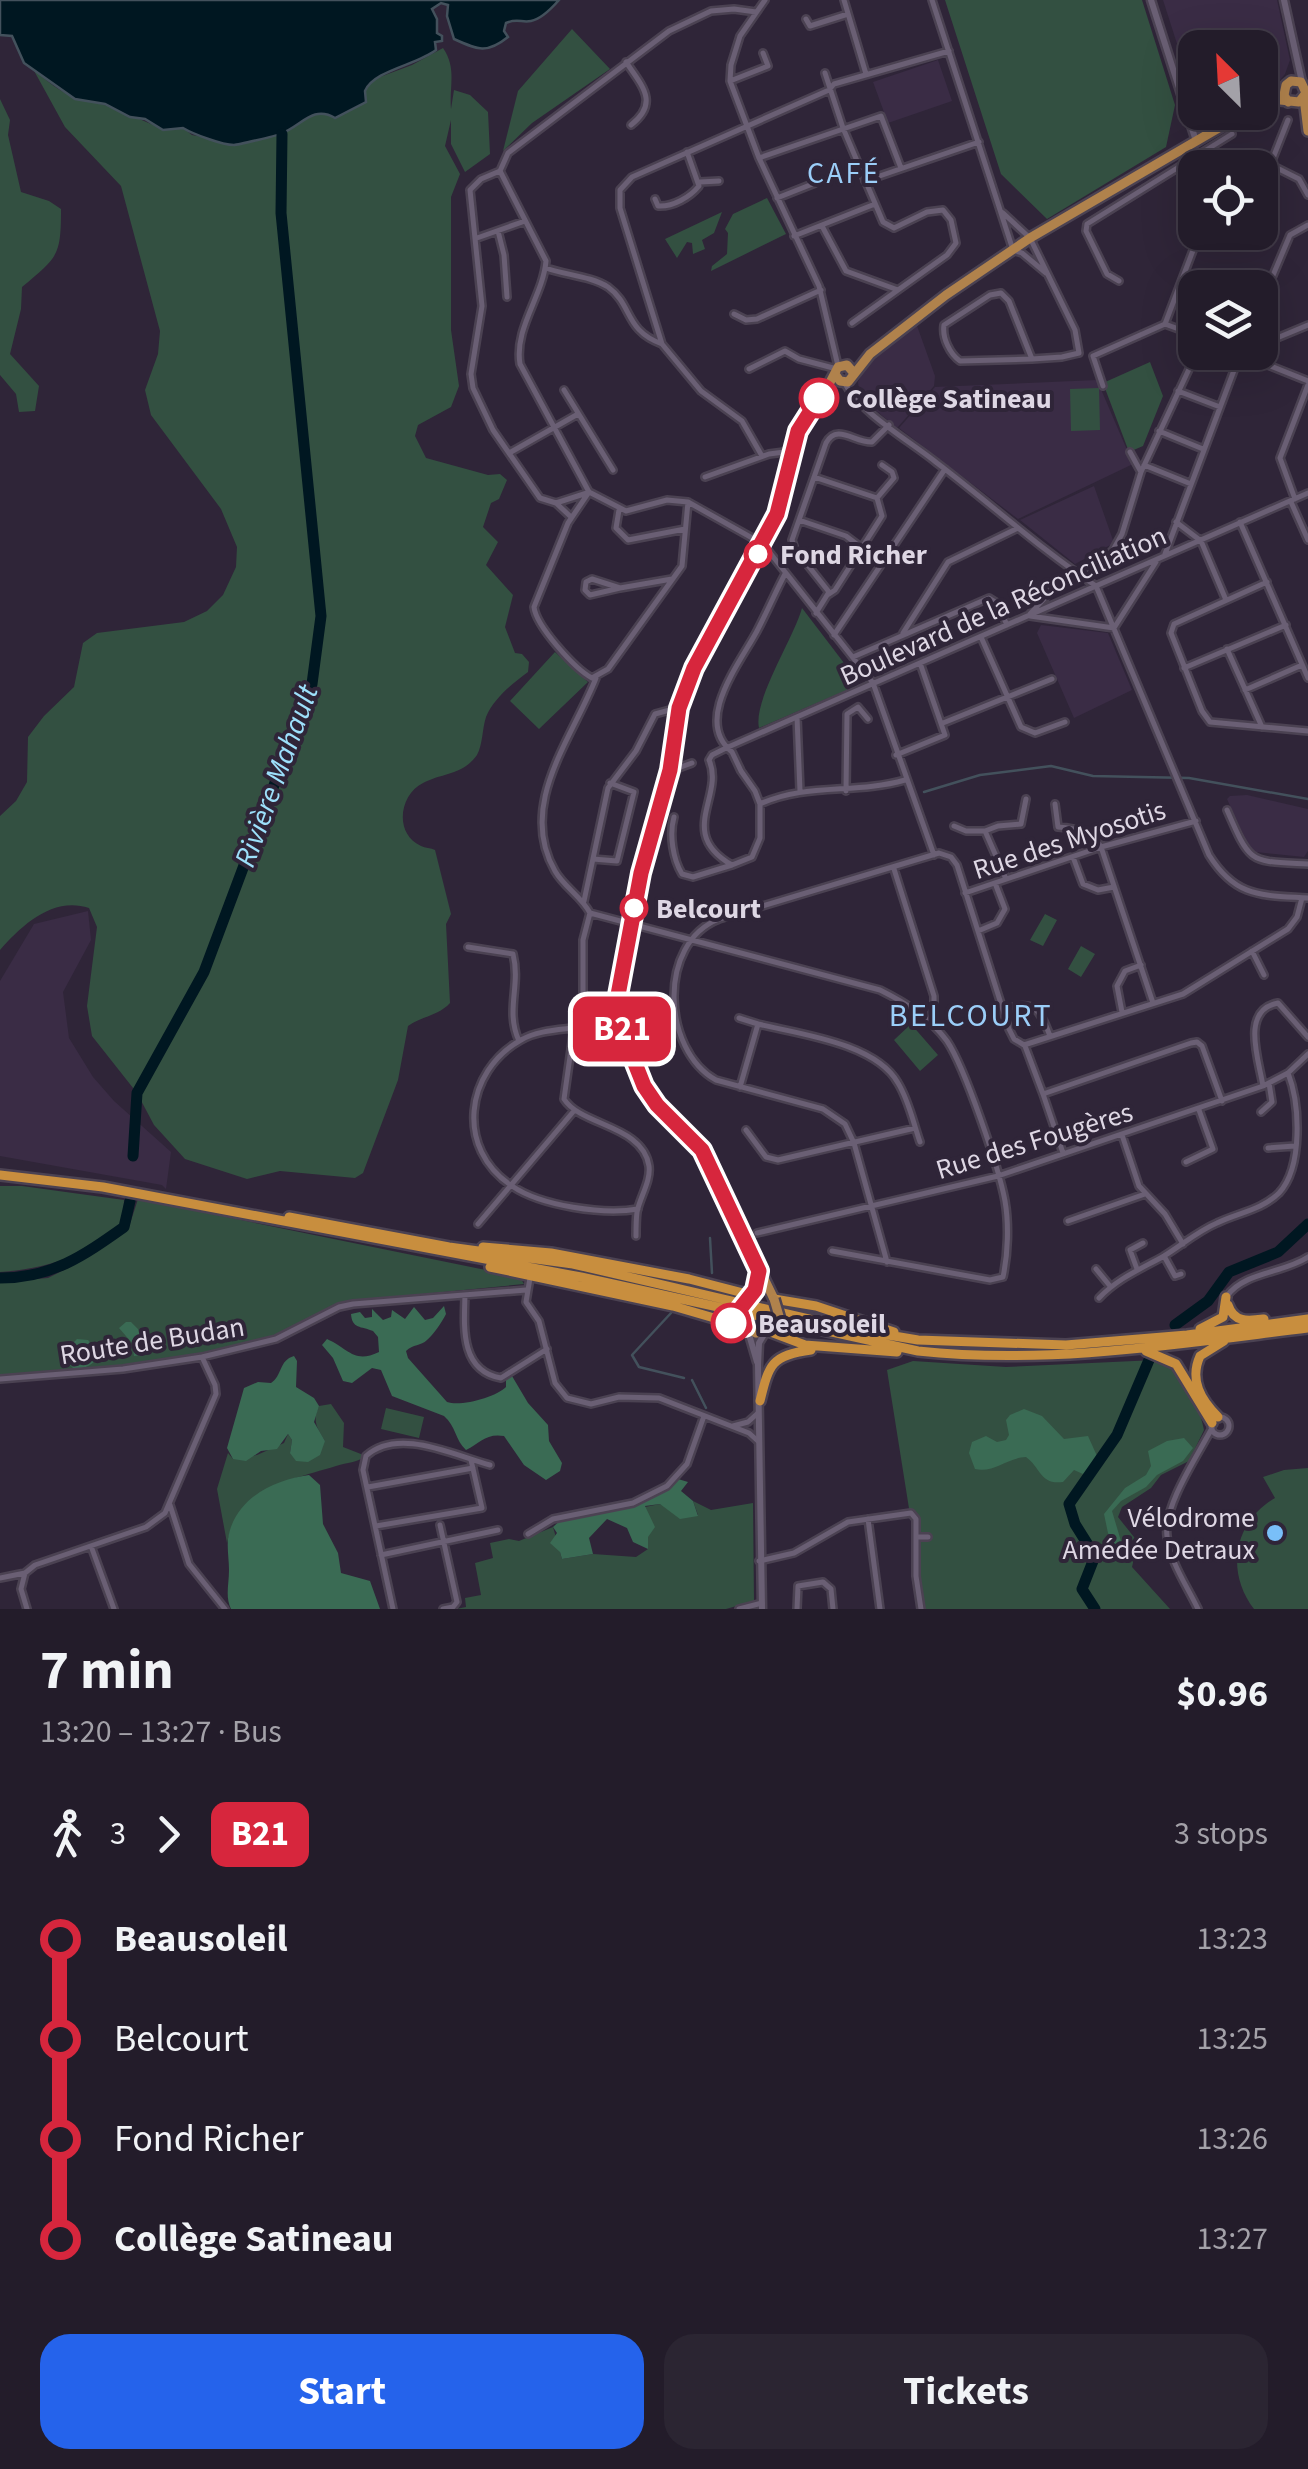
<!DOCTYPE html>
<meta charset="utf-8">
<style>
:root{--surface:#231c2a;--page:#2b2532;--text:#f1f3f6;--muted:#a3a1a8;--line:#403a47;--accent:#2563eb}
body{margin:0;font-family:"Source Sans 3",sans-serif;background:var(--page);color:var(--text);height:100vh;display:flex;flex-direction:column;font-size:38px;white-space:nowrap}
*{box-sizing:border-box;margin:0}
p{font-size:32px;color:var(--muted)}
.icon{flex:none;width:55px;height:55px;fill:none;stroke:currentColor;stroke-width:2;stroke-linecap:round;stroke-linejoin:round}
.map{position:relative;height:1609px;overflow:hidden}
.sheet{display:flex;flex-direction:column;background:var(--surface);flex:1}
.sheet>*{flex:none}
.badge{padding:0 20px;border-radius:15px;font-size:35px;line-height:65px}
.needle{width:65px;rotate:336deg}
.tools{position:absolute;left:1178px;top:30px;display:grid;gap:20px}
.tools a{display:grid;place-items:center;width:100px;height:100px;border-radius:20px;background:var(--surface);box-shadow:0 10px 40px #0002,0 0 0 2px var(--line);font-size:50px}
.map>.badge{position:absolute;translate:-50% -50%;box-shadow:0 0 0 5px #fff}
.legs{display:flex;align-items:center;gap:15px;height:110px;padding:0 40px;font-size:32px}
.legs p{margin-inline-start:auto}
.head{display:flex;align-items:center;justify-content:space-between;height:170px;padding:0 40px}
h1{font-size:55px;font-weight:700;line-height:75px}
.primary-button{display:flex;gap:20px;margin-top:auto;padding:20px 40px}
.primary-button a{flex:1;height:115px;border-radius:30px;background:var(--accent);color:#fff;font-size:40px;font-weight:700;line-height:115px;text-align:center}
.primary-button a+a{background:var(--page);color:var(--text)}
ul{padding:0 40px;list-style:none}
li{display:flex;align-items:center;gap:35px;height:100px;font-size:38px}
li i{display:grid;place-items:center;width:15px;height:100%;margin:0 12px;background:currentColor}
li i::after{content:'';width:25px;height:25px;margin:-12px;border:8px solid;border-radius:50%;background:var(--surface)}
li p{margin-inline-start:auto}
li:first-child i{background:linear-gradient(#0000 50%,currentColor 0)}
li:last-child i{background:linear-gradient(currentColor 50%,#0000 0)}
.map>svg:first-child{display:block}
.built{fill:#3a2c45}
.green{fill:#335041}
.forest{fill:#3a6b54}
.water{fill:#001721;stroke:#43515c;stroke-width:2.5}
.lines{fill:none;stroke-linecap:round;stroke-linejoin:round}
.stream{stroke:#43515c;stroke-width:2.5}
.river{stroke:#001721;stroke-width:11}
.minor-casing{stroke:#4b4252;stroke-width:10}
.tertiary-casing{stroke:#4b4252;stroke-width:11}
.primary-casing{stroke:#4b4252;stroke-width:14}
.trunk-casing{stroke:#4b4252;stroke-width:14}
.minor{stroke:#6a5f74;stroke-width:5}
.tertiary{stroke:#6a5f74;stroke-width:6}
.primary{stroke:#b0824c;stroke-width:9}
.trunk{stroke:#c88e3e;stroke-width:9}
.primary-bridge-casing{stroke:#4b4252;stroke-width:14;stroke-linecap:butt}
.primary-bridge{stroke:#b0824c;stroke-width:9}
.line-1-casing{stroke:#fff;stroke-width:22}
.line-1{stroke:#d7263d;stroke-width:15}
.stop-1-dot{fill:#fff;stroke:#d7263d;stroke-width:5}
.poi-dot{fill:#79bff8;stroke:#2f2538;stroke-width:4}
.labels{text-anchor:middle;stroke-width:8;stroke-linejoin:round;paint-order:stroke}
.stop-label{font-size:28px;font-weight:bold;fill:#ded7e4;stroke:#2f2538;text-anchor:start}
.street-label{font-size:28px;fill:#ded7e4;stroke:#2f2538}
.poi-label{font-size:28px;fill:#ded7e4;stroke:#2f2538;text-anchor:end}
.neighbourhood-label{font-size:30px;letter-spacing:2.5px;fill:#9bcef8;stroke:#2f2538}
.water-label{font-size:30px;font-style:italic;fill:#9de0fb;stroke:#2f2538}
.quarter-label{font-size:32px;letter-spacing:2.5px;fill:#9bcef8;stroke:#2f2538}
</style>
<div class="map">
<svg width="1308" height="1609" viewBox="0 0 1308 1609">
<rect width="100%" height="100%" fill="#2f2538"/>
<!-- built -->
<path class="built" d="M1163 0H1277L1290 60 1285 74 1276 85 1260 95V48H1195V100Z
M938 60 952 101 888 123 873 82Z
M916 323 935 376 934 386 897 428 860 397 858 382 865 367Z
M1097 380 1133 464 1018 519 899 428 935 387Z
M1094 486 1114 543 1075 564 1020 520Z
M1041 625 1108 633 1132 690 1074 718 1037 633Z
M1247 795 1308 809V851L1304 857 1256 852 1248 845 1227 799 1230 796Z
M88 911 91 940 63 992 69 1038 93 1077 114 1101 171 1152 166 1189 162 1185 0 1156V981L34 924Z"/>
<!-- green -->
<path class="green" d="M945 0H1142L1175 105 1166 147 1047 219 1001 174Z
M572 29 610 69 532 123 503 151 518 91Z
M443 48C457 68 449 87 451 109L454 90 470 95 488 112 490 154 465 172 451 144V120L445 146 460 174 451 197V330L459 386 451 407 418 425 415 436 426 458 488 475 500 474 507 480 499 499 491 503 483 527 498 542 486 565 513 595 505 627 515 653 522 654 529 662 528 672C512 684 494 698 486 717 482 729 483 744 477 755 463 775 442 773 423 783 399 795 394 834 421 846 425 848 431 848 435 850L451 914 446 924 450 1003C438 1016 422 1016 408 1026L398 1080 363 1173 355 1178 280 1171 247 1179 185 1159 154 1125 137 1093 92 1036 87 1006 97 927 89 908C53 896 22 925 0 950V816L16 801 27 782 28 737 44 716 74 687 83 643 97 633 184 622 207 611 223 595 236 567 237 547 221 509 151 415 145 390 158 354 160 331 121 186 65 127 32 67C44 80 62 93 78 99 86 101 99 103 108 106 134 113 156 133 183 128L192 135 240 144 282 134 316 113 326 112 336 117 366 102 365 91 372 80 412 65Z
M0 99 10 120 8 135 21 192 49 201 61 209C61 256 58 257 22 287L21 309 10 354 39 386 35 411 19 412 16 394 0 375Z
M767 198 786 234 711 271 712 266 727 254 728 233 725 229 733 214Z
M722 212 714 233 702 240 705 249 693 254 692 243 687 242 677 258 665 239Z
M1150 362 1163 396 1143 446 1129 452 1103 383Z
M1099 388 1100 430 1071 431 1070 389Z
M802 608 857 680 853 682 854 687 759 728C753 700 793 640 802 608Z
M555 652 588 682 539 729 510 701Z
M1045 914 1057 920 1043 946 1030 940Z
M1081 946 1095 954 1081 977 1068 969Z
M911 1024 938 1055 920 1071 894 1040Z
M0 1186H22L124 1200 123 1221C95 1256 42 1269 0 1272Z
M138 1199 520 1277 524 1284 351 1301C321 1309 296 1329 266 1338 180 1363 89 1374 0 1377V1282L48 1278 72 1266 129 1227Z
M1156 1360C1157 1360 1170 1364 1171 1365 1184 1373 1202 1415 1204 1430L1189 1461 1161 1475 1151 1488 1122 1507 1118 1517 1138 1542 1132 1567 1170 1609H925L887 1370 913 1361 1006 1367Z
M331 1404 344 1423 343 1447 366 1456C356 1463 348 1462 336 1466 290 1480 239 1488 227 1543L217 1489 228 1453 233 1459 257 1455 284 1443 288 1434 292 1440 290 1453 325 1441C317 1428 312 1421 319 1406Z
M386 1408 424 1417 419 1438 381 1429Z
M1308 1468V1609H1254C1225 1571 1234 1522 1275 1498L1263 1477 1284 1470Z
M693 1501 711 1510 753 1503 754 1601 726 1609H456L466 1607 465 1598 481 1595 475 1563 493 1558 490 1543 509 1539 519 1541 553 1527 562 1559 593 1554 636 1557 648 1549 645 1507 660 1504 698 1515Z"/>
<!-- forest -->
<path class="forest" d="M444 1306 446 1314C442 1322 433 1335 427 1340 421 1346 413 1344 406 1351L408 1358 447 1402C461 1407 496 1397 506 1387V1379L512 1376 528 1403 548 1425 549 1441 562 1463 560 1471 546 1480 524 1465 504 1436C486 1433 480 1443 466 1450 455 1440 456 1426 444 1416L392 1396 381 1370 372 1368 352 1383 343 1381 333 1358 322 1345 327 1339C349 1349 354 1364 379 1352L378 1337 373 1331C361 1326 352 1329 351 1314L360 1312 365 1318 372 1317V1309L383 1320 391 1317 392 1310 405 1319 414 1307 425 1320 433 1318Z
M126 1322H131L138 1329 145 1355 134 1356 132 1343 119 1328Z
M77 1339 88 1340 99 1353C94 1366 86 1368 74 1369L63 1358V1353Z
M294 1356 297 1361 296 1387 314 1398 319 1406 314 1422 325 1441 320 1455 308 1462 296 1461 290 1453 292 1440 288 1434 277 1449 261 1451 246 1461 233 1459 227 1448 244 1388 258 1382 271 1383C282 1376 279 1360 294 1356Z
M1024 1409 1042 1416 1064 1439 1088 1436 1097 1456 1094 1466 1083 1474 1074 1470 1063 1482C1040 1485 1041 1468 1026 1457 1006 1458 995 1473 975 1469L969 1453 972 1442 986 1436 997 1442 1006 1440 1009 1435 1006 1420 1010 1415Z
M1184 1438 1193 1448 1183 1461 1157 1475 1146 1487 1121 1501 1112 1511 1126 1558 1123 1562 1108 1533 1104 1514 1125 1488 1146 1475 1151 1466 1148 1451 1167 1441Z
M309 1475 320 1485 323 1524 338 1553 341 1573 370 1581 380 1609H231C225 1596 229 1585 229 1570 229 1560 227 1549 228 1539 234 1499 273 1480 309 1475Z
M678 1479 688 1482 681 1491 693 1501 698 1516 680 1519 660 1504 645 1506 655 1527 648 1537V1549L633 1542 627 1528 607 1519 589 1538 593 1554 562 1559 560 1552 550 1543 557 1533 553 1527 564 1517 640 1504Z"/>
<!-- water -->
<path class="water" d="M0 0H559C552 8 542 19 531 21 522 23 517 18 506 23L504 31 508 37C487 54 478 50 454 39L447 16 448 5 441 3 432 9 437 19V33L442 36V41L435 42 436 50C417 65 374 70 365 91L366 102 335 118C312 104 300 128 280 134 276 136 237 145 234 145 222 145 193 134 183 128L163 130 145 119 130 117 105 104 75 99 24 63 12 36 0 35Z"/>
<g class="lines">
<!-- stream -->
<path class="stream" d="M924 792 980 775 1051 766 1093 776 1189 778 1308 799
M710 1238 712 1273
M671 1313 632 1355 639 1367 684 1378
M692 1380 706 1408"/>
<!-- river -->
<path class="river" d="M133 1156 137 1093 204 972 312 684 321 616 281 213 282 134
M0 1278C52 1278 83 1256 124 1227L130 1201
M1175 1325 1208 1301 1229 1272 1278 1252 1308 1224
M1095 1609 1082 1589 1095 1556 1075 1524 1069 1504 1117 1435 1149 1360"/>
<defs>
<path id="minor" d="M765 0 740 36 731 65 730 81 759 158 819 286 838 366
M844 0 866 74
M932 0 1013 250 1022 253 1046 273
M756 12 734 9 711 11 669 31 508 153 500 171 546 261C543 296 514 328 520 364L589 492 626 511 667 500 688 502 763 544 873 683 934 855
M806 19 810 26 848 14
M626 62C643 87 659 103 631 125
M730 81 768 66 763 53
M1201 153 1210 168
M759 158 881 116 901 168
M1271 165 1299 179 1308 195
M500 171 481 179 470 190 482 306 471 374 473 388 493 430 540 498 556 503 587 493
M865 181 979 142
M700 182 719 181
M1260 191 1288 120
M777 198 815 183
M655 199 658 206C673 207 690 197 699 186L687 152
M1003 213 1030 238 1075 330 1079 353
M822 226 846 271 898 290 947 255 956 243 951 220 943 210 927 212 894 228 883 222 843 128 825 73
M498 231 504 255 507 297
M794 236 875 204
M477 238 525 221
M546 268C565 275 591 276 608 287 633 305 624 330 662 344
M1119 281 1107 274 1086 231 1087 224 1232 134
M1260 306 1290 235 1308 225
M734 314 746 320 757 319 821 290
M852 323 898 290
M1165 324 1200 232
M1260 345 1308 325
M1228 352 1231 362 1243 366 1252 362 1255 352
M1093 356 1165 324 1195 335
M1093 356 1103 386
M1032 359 960 361C950 354 942 338 944 325L990 295 1001 293 1009 301 1032 359 1062 357 1079 353
M1253 359 1308 381
M749 369 785 351 799 359 837 369
M844 382C860 413 910 441 937 463 991 504 1040 549 1096 586L1209 855C1236 898 1261 895 1308 898
M564 390 613 470
M1178 391 1220 407
M1159 431 1203 449
M511 452 578 414
M1130 452 1141 472
M762 456 742 421 701 391 662 344 620 208V190L632 177 829 90 834 84 949 51
M1144 465 1191 484
M705 477 769 454 792 451
M814 477 877 498
M589 492 568 523 534 607C536 626 575 669 592 678L608 669 682 566 688 502
M1295 499 1280 458 1308 385
M1291 502 1308 540
M556 503 571 517
M619 510 616 528 628 540 685 529
M799 520 846 536 862 548
M1176 522 1201 541 1226 600
M1240 522 1308 678
M1165 554 1236 365
M785 574C775 593 767 612 757 631 740 663 693 721 732 752L741 771 755 791 760 804V838L752 857 732 865C676 833 725 796 709 760L712 755 726 748 1308 493
M1085 579 1113 550 1122 534 1141 472 1197 352
M1267 582 1174 624 1171 633 1202 711 1210 722 1308 731
M620 588 590 595 585 590 586 582 592 579 620 588 672 579
M829 594 835 590 882 516 877 498 894 478 892 472 882 465
M816 613 829 592 795 549 792 540 826 443C837 423 855 443 872 442L889 425
M1030 614 1064 577 1074 572
M1030 616 1114 628 1156 562
M903 633 948 562 1018 528
M834 635 945 469
M981 637 1021 727 1035 733 1065 722
M1227 649 1262 727
M853 657 989 598 997 603 1007 625
M1184 668 1286 625
M596 678C572 739 517 805 555 871 564 887 581 896 590 913L880 990C906 1003 930 1018 947 1041 965 1068 999 1168 1005 1201 1009 1224 1008 1254 1003 1277L990 1280 832 1251
M1245 690 1302 665
M797 717 800 791
M943 723 1052 679
M896 755 945 735 920 663
M670 771 692 763
M846 791 847 714 858 707 868 719
M760 804C805 783 856 794 905 780
M1055 804 1058 827C1075 828 1093 832 1101 847L1153 1003
M1227 810C1251 865 1249 861 1308 864
M674 817C669 835 673 859 682 874L693 877 732 865
M954 826 966 831H985L1006 879
M985 831 998 826 1021 824 1026 799
M1073 857 1083 884 1098 890 1114 887
M593 859 617 861 634 792 610 783
M894 869 934 996V1008L929 1021
M965 893 1101 847 1196 821
M584 901 608 788 636 751 655 714 677 708
M590 913 583 940V998L574 1028 564 1099C581 1126 643 1125 649 1166 651 1181 640 1197 637 1212 636 1220 636 1228 636 1236
M978 931 997 923 1005 909 995 883
M468 947 513 954C521 986 505 1010 519 1041
M1252 951 1264 975
M1003 1010C1034 1000 1039 1007 1050 1036
M1122 1012 1117 986 1125 971 1141 965
M739 1018 758 1024
M573 1028C556 1030 536 1031 521 1040 465 1071 455 1149 512 1186 541 1206 604 1215 638 1209
M1025 1046 1043 1094
M1263 1086C1259 1060 1240 1010 1278 1003L1308 1037
M740 1087 758 1024C799 1034 876 1043 898 1083 909 1101 913 1122 920 1142
M1261 1112 1272 1102 1269 1083
M746 1130 766 1157 778 1160 915 1128
M1122 1135 1139 1186 1165 1214 1183 1244
M1268 1148 1295 1146
M1063 1153 1043 1094 1191 1043 1197 1042 1202 1046 1222 1101
M1186 1162 1213 1149 1199 1110
M1068 1221 1145 1194
M478 1224 573 1112
M757 1233 998 1176 1263 1086 1288 1073 1308 1054
M1164 1256 1175 1276 1181 1274
M887 1262 854 1143 845 1124 823 1109 716 1080C662 1050 657 943 719 919L939 853 951 857 957 865 1009 1029 1014 1039 1024 1045 1183 994 1288 929 1297 917 1302 898
M1096 1269 1110 1286
M1137 1269 1130 1250 1143 1243
M530 1278 526 1302 539 1321 555 1383 567 1398 591 1404 619 1397 659 1398 749 1433 759 1442
M465 1295C464 1327 460 1371 501 1378L547 1349
M1227 1296C1244 1272 1284 1273 1308 1257
M1099 1298C1118 1278 1141 1269 1164 1256 1182 1245 1198 1231 1217 1223 1237 1213 1262 1210 1279 1193 1303 1167 1300 1104 1288 1073
M0 1379 123 1369 202 1357 276 1339 339 1307 353 1304 526 1290
M1211 1426a9 9 0 1 1 18 0a9 9 0 1 1-18 0Z
M733 1426 748 1422 758 1413
M368 1487 473 1468
M170 1505 189 1564 225 1609
M868 1519 880 1609
M440 1525 457 1602 453 1607 443 1609
M376 1526 482 1508 471 1460
M528 1534 553 1519 633 1503 667 1486 687 1464 704 1416
M916 1537H928
M91 1546 114 1609
M381 1555 498 1530
M759 1561 794 1553 848 1522 911 1513 916 1519V1576L921 1609
M25 1573 21 1589 27 1609
M0 1578 25 1573 35 1565 146 1527 165 1513 216 1394 215 1385 202 1357
M393 1609 363 1470 366 1456C398 1427 453 1455 490 1465
M739 1609 762 1603
M797 1609 798 1586 823 1582 831 1589 833 1609
M1198 1609C1187 1586 1170 1562 1167 1536 1163 1506 1198 1455 1212 1428"/>
<path id="tertiary" d="M1151 0 1196 141
M1284 0 1302 82
M748 1331 757 1362
M762 1609 758 1365 759 1343 765 1333"/>
<path id="primary" d="M1304 98 1308 131
M1271 99 1299 102 1306 93 1301 82 1291 81 1286 85 1284 95 1288 102
M835 374 840 381 848 382 870 354 946 295 1030 238 1246 112
M773 1297 702 1150 657 1105 644 1086 618 1012 620 980 641 873 670 771 679 708 687 686 777 514 792 451 805 416 825 392 838 367 847 365 853 372
M745 1327 756 1333 768 1331"/>
<path id="trunk" d="M0 1175 103 1187 581 1277 918 1351C1049 1365 1178 1344 1308 1328
M289 1217 449 1247 573 1264 852 1329 918 1340 1066 1345 1187 1335 1308 1319
M483 1247 551 1253 689 1279 751 1295
M490 1267 673 1306 745 1327
M774 1299 816 1306 894 1332
M1228 1305C1234 1323 1248 1321 1264 1319
M1200 1329 1223 1317 1226 1297
M768 1331 805 1345 897 1352
M1146 1351 1176 1364 1212 1423
M760 1401C769 1365 771 1355 811 1350
M1218 1417C1201 1400 1189 1380 1200 1356L1224 1341"/>
</defs>
<!-- minor casing -->
<use href="#minor" class="minor-casing"/>
<!-- tertiary casing -->
<use href="#tertiary" class="tertiary-casing"/>
<!-- primary casing -->
<use href="#primary" class="primary-casing"/>
<!-- trunk casing -->
<use href="#trunk" class="trunk-casing"/>
<!-- minor -->
<use href="#minor" class="minor"/>
<!-- tertiary -->
<use href="#tertiary" class="tertiary"/>
<!-- primary -->
<use href="#primary" class="primary"/>
<!-- trunk -->
<use href="#trunk" class="trunk"/>
<defs>
<path id="primary-bridge" d="M745 1327 740 1309 751 1295
M768 1331 779 1316 774 1299"/>
</defs>
<!-- primary-bridge casing -->
<use href="#primary-bridge" class="primary-bridge-casing"/>
<!-- primary-bridge -->
<use href="#primary-bridge" class="primary-bridge"/>
</g>
<g class="lines">
<defs>
<path id="line-1" d="M731 1323 745 1327 740 1309 755 1290 759 1271 702 1150 657 1105 644 1086 623 1033 618 995 641 873 670 770 679 708 694 668 777 514 798 431 819 398"/>
</defs>
<!-- line-1 casing -->
<use href="#line-1" class="line-1-casing"/>
<!-- line-1 -->
<use href="#line-1" class="line-1"/>
</g>
<!-- markers -->
<g class="stop-1-dot">
<circle cx="819" cy="398" r="18"/>
<circle cx="758" cy="554" r="12"/>
<circle cx="634" cy="908" r="12"/>
<circle cx="731" cy="1323" r="18"/>
</g>
<circle class="poi-dot" cx="1275" cy="1533" r="10"/>
<g class="labels">
<!-- stop labels -->
<g class="stop-label">
<text x="846" y="408">Collège Satineau</text>
<text x="780" y="564">Fond Richer</text>
<text x="656" y="918">Belcourt</text>
<text x="758" y="1333">Beausoleil</text>
</g>
<!-- street labels -->
<g class="street-label">
<text transform="translate(1003 605) rotate(-24)" y="10">Boulevard de la Réconciliation</text>
<text transform="translate(1069 839) rotate(-18)" y="10">Rue des Myosotis</text>
<text transform="translate(1034 1140) rotate(-17)" y="10">Rue des Fougères</text>
<text transform="translate(152 1340) rotate(-9)" y="10">Route de Budan</text>
</g>
<!-- poi labels -->
<g class="poi-label">
<text x="1255" y="1527">Vélodrome<tspan x="1255" dy="32">Amédée Detraux</tspan></text>
</g>
<!-- neighbourhood labels -->
<g class="neighbourhood-label">
<text x="844" y="183">CAFÉ</text>
</g>
<!-- water labels -->
<g class="water-label">
<text transform="translate(276 776) rotate(-70)" y="10">Rivière Mahault</text>
</g>
<!-- quarter labels -->
<g class="quarter-label">
<text x="971" y="1026">BELCOURT</text>
</g>
</g>
</svg>
<div class="tools">
<a><svg class="needle" viewBox="-14 -14 28 28"><path d="M0-13l5 13h-10z" fill="#e53935"/><path d="M0 13l5-13h-10z" fill="#a3a1a8"/></svg></a>
<a><svg class="icon" aria-label="locate" viewBox="0 0 24 24"><circle cx="12" cy="12" r="6"/><path d="M12 2v4M12 18v4M2 12h4M18 12h4"/></svg></a>
<a><svg class="icon" aria-label="layers" viewBox="0 0 24 24"><path d="M12 4l9 5-9 5-9-5zM3 14l9 5 9-5"/></svg></a>
</div>
<b class="badge" style="left:622px;top:1029px;background:#d7263d;color:#fff">B21</b>
</div>
<section class="sheet">
<div class="head"><div><h1>7 min</h1><p>13:20 – 13:27 · Bus</p></div><b>$0.96</b></div>
<div class="legs"><svg class="icon" aria-label="walk" viewBox="0 0 24 24"><circle cx="13" cy="4" r="2"/><path d="M13 8l-2 6 4 7M11 14l-3 7M7 12l3-4h3l4 4"/></svg>3<svg class="icon" aria-label="forward" viewBox="0 0 24 24"><path d="M9 5l7 7-7 7"/></svg><b class="badge" style="background:#d7263d;color:#fff">B21</b><p>3 stops</p></div>
<ul>
<li><i style="color:#d7263d"></i><b>Beausoleil</b><p>13:23</p></li>
<li><i style="color:#d7263d"></i><span>Belcourt</span><p>13:25</p></li>
<li><i style="color:#d7263d"></i><span>Fond Richer</span><p>13:26</p></li>
<li><i style="color:#d7263d"></i><b>Collège Satineau</b><p>13:27</p></li>
</ul>
<div class="primary-button"><a>Start</a><a>Tickets</a></div>
</section>
